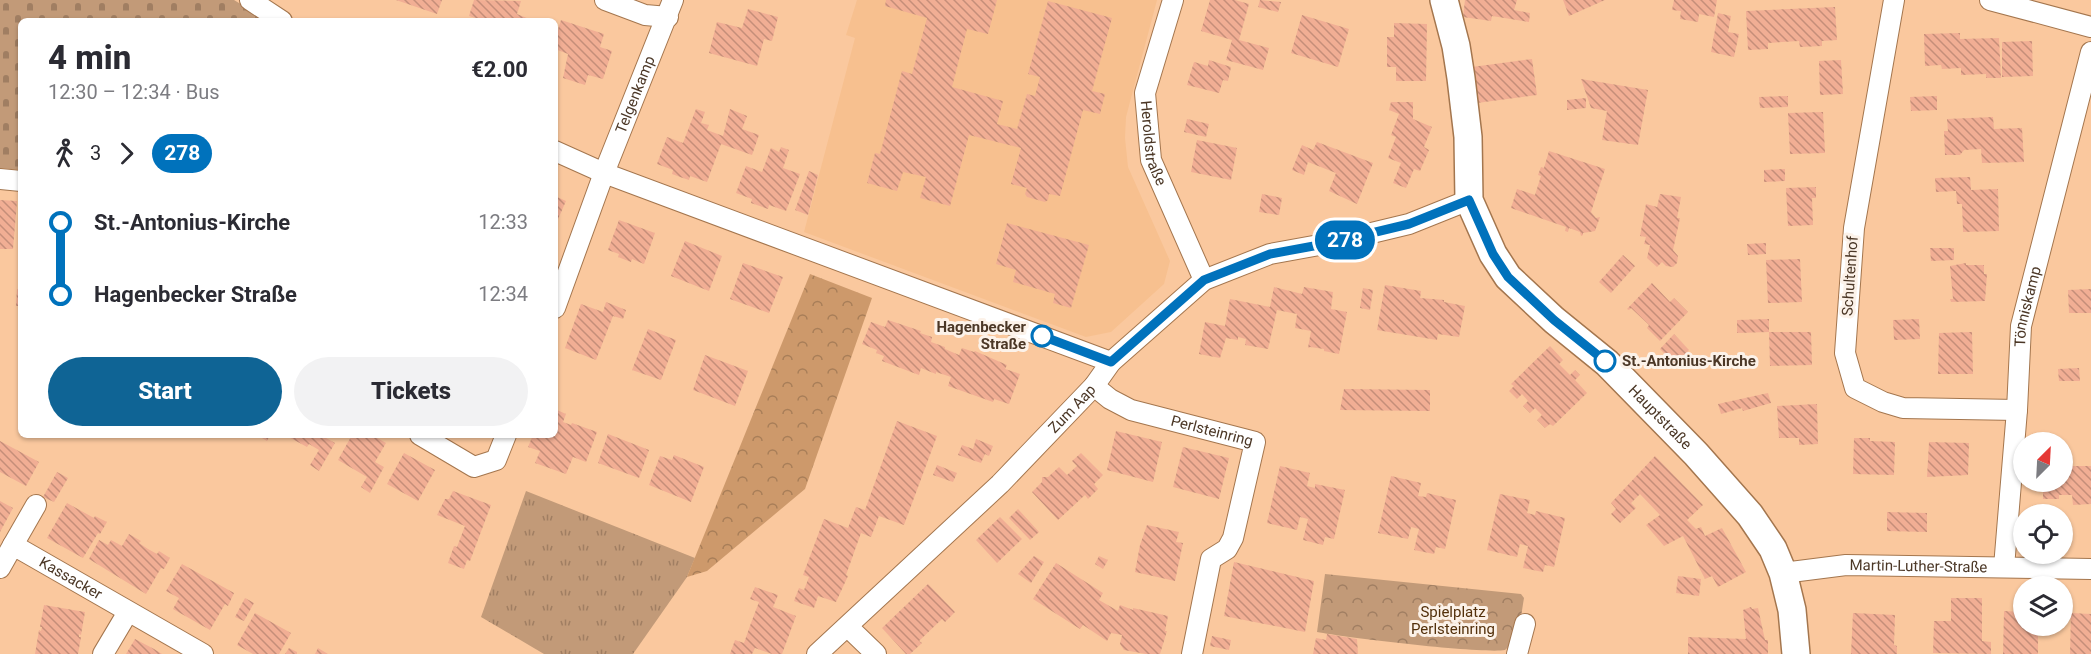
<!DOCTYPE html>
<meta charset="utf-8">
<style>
:root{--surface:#fff;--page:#f2f2f3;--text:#2b2b33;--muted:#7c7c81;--accent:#0f6495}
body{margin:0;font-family:Roboto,sans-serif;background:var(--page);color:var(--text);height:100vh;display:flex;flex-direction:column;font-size:22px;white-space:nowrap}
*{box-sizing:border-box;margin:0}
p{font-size:20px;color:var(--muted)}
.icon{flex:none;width:33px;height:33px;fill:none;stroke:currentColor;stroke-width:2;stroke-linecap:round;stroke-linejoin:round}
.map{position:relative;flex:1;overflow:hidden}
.sheet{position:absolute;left:18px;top:18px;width:540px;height:420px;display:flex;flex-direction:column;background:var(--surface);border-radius:9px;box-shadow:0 2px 4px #0004}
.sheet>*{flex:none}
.badge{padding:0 12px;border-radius:20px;font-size:21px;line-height:39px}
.needle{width:39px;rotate:24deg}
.tools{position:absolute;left:2013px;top:432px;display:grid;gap:12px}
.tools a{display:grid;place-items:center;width:60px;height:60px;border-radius:50%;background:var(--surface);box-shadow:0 2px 4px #0004;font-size:30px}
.map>.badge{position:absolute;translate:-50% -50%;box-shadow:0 0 0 3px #fff}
.legs{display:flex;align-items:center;gap:9px;height:66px;padding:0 30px;font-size:20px}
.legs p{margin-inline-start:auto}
.head{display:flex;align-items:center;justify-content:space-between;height:102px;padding:0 30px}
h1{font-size:33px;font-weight:800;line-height:45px}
.primary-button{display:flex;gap:12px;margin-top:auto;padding:12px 30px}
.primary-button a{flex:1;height:69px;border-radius:36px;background:var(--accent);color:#fff;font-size:24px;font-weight:800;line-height:69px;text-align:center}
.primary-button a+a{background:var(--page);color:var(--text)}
ul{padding:0 30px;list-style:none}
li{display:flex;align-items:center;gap:21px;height:72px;font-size:22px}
li i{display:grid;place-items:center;width:9px;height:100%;margin:0 8px;background:currentColor}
li i::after{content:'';width:15px;height:15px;margin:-8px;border:4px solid;border-radius:50%;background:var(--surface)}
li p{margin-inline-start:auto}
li:first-child i{background:linear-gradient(#0000 50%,currentColor 0)}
li:last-child i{background:linear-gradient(currentColor 50%,#0000 0)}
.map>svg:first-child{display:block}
.built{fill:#f7c08f}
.grass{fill:url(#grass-tufts)}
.forest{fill:url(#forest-crowns)}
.cemetery{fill:url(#cemetery-stones)}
.park{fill:url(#park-crowns)}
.building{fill:url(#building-back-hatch)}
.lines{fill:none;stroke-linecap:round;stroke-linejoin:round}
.minor-casing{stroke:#a4764e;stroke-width:22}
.secondary-casing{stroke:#a4764e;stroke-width:30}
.minor{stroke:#fff;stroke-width:20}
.secondary{stroke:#fff;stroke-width:27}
.line-1-casing{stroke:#fff;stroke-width:14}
.line-1{stroke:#0072bc;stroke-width:9}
.stop-1-dot{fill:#fff;stroke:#0072bc;stroke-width:3}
.labels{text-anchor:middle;stroke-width:6;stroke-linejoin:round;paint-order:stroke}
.street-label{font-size:15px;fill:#4b3726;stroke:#fcf2e9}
.stop-label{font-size:15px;font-weight:bold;fill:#4b3726;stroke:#fcf2e9;text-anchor:end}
.park-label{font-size:15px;fill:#53300b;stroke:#fcf2e9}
</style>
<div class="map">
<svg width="2091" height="654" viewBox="0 0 2091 654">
<defs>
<pattern id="grass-tufts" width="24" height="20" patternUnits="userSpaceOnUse" patternTransform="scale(1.5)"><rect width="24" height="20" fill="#c29a78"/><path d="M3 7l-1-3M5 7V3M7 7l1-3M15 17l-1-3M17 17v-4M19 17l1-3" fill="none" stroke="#a07e62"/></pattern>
<pattern id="forest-crowns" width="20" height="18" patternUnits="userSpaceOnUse" patternTransform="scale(1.5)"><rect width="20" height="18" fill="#cd996b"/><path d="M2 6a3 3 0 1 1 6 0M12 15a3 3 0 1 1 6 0" fill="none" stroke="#a87e58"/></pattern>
<pattern id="cemetery-stones" width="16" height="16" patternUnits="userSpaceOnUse" patternTransform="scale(1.5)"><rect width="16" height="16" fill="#c29a78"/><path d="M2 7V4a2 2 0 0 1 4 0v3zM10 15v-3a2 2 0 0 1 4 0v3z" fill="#a07e62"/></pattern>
<pattern id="park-crowns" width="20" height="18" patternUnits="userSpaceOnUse" patternTransform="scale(1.5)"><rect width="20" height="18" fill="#c29a78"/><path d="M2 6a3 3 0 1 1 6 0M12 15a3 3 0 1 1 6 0" fill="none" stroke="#a07e62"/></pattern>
<pattern id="building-back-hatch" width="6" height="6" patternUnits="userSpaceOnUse" patternTransform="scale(1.5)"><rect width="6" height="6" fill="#f1ae94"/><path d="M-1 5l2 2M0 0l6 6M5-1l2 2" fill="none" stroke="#c58e79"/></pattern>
</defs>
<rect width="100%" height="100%" fill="#fac89e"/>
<!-- built -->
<path class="built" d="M857 0H1157L1126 117 1125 138 1128 167 1170 261 1164 284 1111 332 1086 337 804 232 855 38 846 35Z"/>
<!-- grass -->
<path class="grass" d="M526 491 695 558 687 577 633 654H544L481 617Z"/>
<!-- forest -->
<path class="forest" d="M810 274 872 298 805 489 707 571 687 577Z"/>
<!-- cemetery -->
<path class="cemetery" d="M0 0H234L268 21H21V170L0 168Z"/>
<!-- park -->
<path class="park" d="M1325 574 1521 594 1524 598C1521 615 1520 638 1505 650 1484 654 1349 638 1317 632Z"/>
<!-- building -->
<path class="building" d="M396 0H442L437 14Z
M474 0 521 1 517 14 529 19V21H485L469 16Z
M886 0H997L988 34 967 29 952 87 1003 101 997 124 1017 129 1027 94 1035 96 1040 77 1028 74 1048 1 1112 18 1092 91 1105 94 1100 114 1083 110 1060 196 1049 194 1048 200 1045 202 1027 197 1025 194 1027 188 1011 184 1021 148 969 135 950 206 920 198 926 177 903 172 897 191 867 183 875 153 880 154 902 71 912 74 927 18 885 6Z
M1210 0H1235L1249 4 1239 40 1269 48 1263 70 1226 60 1232 40 1201 31Z
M1260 0 1281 2 1278 12 1258 7Z
M1465 0H1517L1514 10 1530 13 1529 22 1492 16 1491 21 1463 17Z
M1563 0H1605L1569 16Z
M1674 0H1717L1714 17 1699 14 1698 22 1680 19 1681 11 1672 10Z
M1835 7 1837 40 1822 41V46L1800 47 1799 41 1768 43V49L1748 50 1746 11Z
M748 9 778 17 772 41 764 39 757 66 709 53 717 22 742 28Z
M1718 13 1731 16 1728 32 1739 34 1734 57 1711 52Z
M1302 15 1349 29 1338 67 1291 53Z
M561 20 604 34 600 47 612 51 603 79 588 75 585 85 563 78 568 54 555 49V39Z
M1394 23 1427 24 1426 81H1396V67H1387V37H1394Z
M1960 33V39L1999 38 2001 78H1986V74L1961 75V68L1942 69 1941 65 1925 66 1924 34Z
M2032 41 2033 76 2002 77V42Z
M1532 59 1537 95 1477 103 1472 67Z
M1209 60 1231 67 1228 81 1223 80 1219 93 1187 85 1194 62 1208 66Z
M1841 60 1843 94 1820 95 1819 61Z
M1581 79 1648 90 1638 145 1602 140 1607 111 1591 108Z
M1788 96V107L1760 108 1759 97Z
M1937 96V110L1911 111 1910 97Z
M1586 98V108L1567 110V100Z
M1391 102H1413V119L1432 127 1424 147 1429 150 1420 171 1414 169 1406 188 1393 183 1401 163 1388 158 1396 137 1391 135 1399 114 1389 110Z
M696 109 705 112 701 123 709 125 707 130 723 136 730 109 747 116 742 129 759 135 752 155 721 144 707 182 690 176 689 180 680 177 672 174 673 170 657 164 667 137 683 143Z
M1823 112 1825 153 1790 154 1788 113Z
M1993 117 1994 129 2022 128 2024 162 1982 163 1981 149 1964 150 1960 155H1945L1944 131H1948L1947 119Z
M1187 119 1209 124 1206 137 1184 132Z
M1197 140 1237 148 1231 180 1191 172Z
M1317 142 1373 163 1357 204 1329 191 1336 173 1308 162 1304 175 1292 170 1302 145 1313 150Z
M781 147 789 150 783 168 800 174 786 211 769 205 768 209 751 203 752 199 736 193 746 166 762 172 771 148 779 152Z
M1549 151 1605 169 1591 212 1596 218 1600 217 1595 231 1583 233V235L1581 236 1580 232 1569 228 1568 232 1565 231 1566 227 1511 208 1517 189 1535 195 1541 176 1538 175 1541 167 1544 168Z
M1785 169V181L1764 182V170Z
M809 171 818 175 808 215 795 210Z
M1970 177 1971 190 1998 189 1999 231 1963 232 1962 204H1957L1956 191 1936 192 1935 178Z
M1816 187V198H1812L1813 225 1788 226 1786 188Z
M1262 194 1282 198 1279 215 1259 212Z
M1660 194 1681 197 1677 218H1680L1673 250 1678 256 1677 263 1673 267 1666 266 1662 262 1657 267 1647 258 1650 245 1644 244 1646 237 1640 236 1646 204 1657 207Z
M555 196 566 201 555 226Z
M0 200 17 201 13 249H0Z
M619 220 655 233 644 264 632 259 631 262 618 257 619 254 608 250Z
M1007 223 1089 245 1071 308 1053 303 1055 294 1013 282 1016 270 996 264Z
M685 241 722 256 709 291 671 276Z
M1766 243V254L1748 255 1747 244Z
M1930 248H1954V260L1931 261Z
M1623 255 1635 266 1611 293 1599 282Z
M1800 259 1802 302 1768 303 1766 260Z
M743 263 783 277 769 313 730 299Z
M1966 263V265H1984V274H1987L1985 301 1951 302 1950 299H1953L1950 266Z
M1652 283 1670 302 1674 298 1688 312 1660 341 1647 328 1649 325 1631 308 1629 310 1627 309Z
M1385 285 1421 291 1420 298 1444 300V302L1465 306 1459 337 1438 334 1437 340 1377 330Z
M1274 287 1302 294 1304 287 1333 292 1331 309 1347 312 1339 354 1324 351V349L1310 347 1308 348 1311 331 1295 328 1297 314 1277 310 1268 349 1245 345 1246 339 1238 337V340L1226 338 1220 358 1199 354 1205 322 1225 326 1230 299 1270 307Z
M1363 288 1373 290 1370 310 1360 308Z
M17 289 21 290V306H16Z
M2091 289V313H2069L2068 290Z
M606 302 626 310 623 319 613 316 596 360 565 348 581 304 603 312Z
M1769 319V332H1811L1812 365 1770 366 1769 332 1737 333V320Z
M1919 319 1920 339 1894 340 1893 320Z
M888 320 921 331 920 333 932 337 931 342 945 347V349L959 355 962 348 974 352 975 351 1007 365 1005 369 1020 374 1009 404 994 399 993 402 948 386 951 377 936 372V374L921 368 919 375 882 361 884 356 876 353 877 350 862 344 871 322 885 327Z
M648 329 676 340 661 380 632 370Z
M1972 332 1973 374H1938L1939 333Z
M1674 334 1689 350 1675 364 1660 349Z
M1550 346 1563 360 1559 364 1570 375 1575 370 1580 375 1575 380 1587 393 1553 426 1550 424 1545 428 1537 420 1542 415 1535 408 1530 413 1523 406 1528 401 1522 394 1517 399 1509 391 1514 386 1511 384Z
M705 355 748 371 735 406 693 390Z
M2079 368 2080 381H2059L2058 369Z
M1344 389 1430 390V411L1340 410Z
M1768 393 1771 403 1743 411 1742 408 1721 414 1718 404Z
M1817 404 1818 444 1799 445V438H1779L1777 406Z
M557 410 566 414 563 422 571 425 572 423 597 432 586 462 573 457 566 474 535 463 540 451 528 447 533 435H555Z
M897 421 937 436 904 525 879 516 871 537 861 533 846 575 848 576 836 602 818 596 814 608 794 601 799 588 804 590 809 577 803 575 824 519 848 528 856 507 865 510Z
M1116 431 1162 442 1153 482 1107 470Z
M608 434 649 450 639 478 598 463Z
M257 435H270L267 441Z
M285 435H327L326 438 335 443 319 471 310 465 319 450 309 444 307 447Z
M352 435H372L386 443 375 462 384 467 370 493 361 487 367 477 338 460Z
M1854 438H1870V441L1895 442 1894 475 1853 474Z
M976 439 993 446 989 456 985 454 981 463 958 455 962 445 973 449Z
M0 441 39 462 26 486 0 472Z
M1929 442 1969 443 1968 475 1927 477Z
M1183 447 1229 458 1219 499 1173 487Z
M404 453 435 470 418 501 387 484Z
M1081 453 1103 475 1094 484 1098 489 1088 499 1085 495 1058 520 1032 492 1042 482V477H1048L1059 467 1067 475 1077 466 1072 461Z
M674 455 704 467 691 502 649 485 660 456 672 460Z
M1655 456 1703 505 1687 520 1696 529 1701 527 1705 536 1722 528 1746 572 1718 587 1712 576 1705 579 1683 536 1664 546 1646 525 1660 515 1640 494 1631 503 1636 508 1620 523 1611 514 1616 509 1611 503Z
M2071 461V466H2091V504L2073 505 2072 495H2059V499H2043V482H2062V462Z
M937 465 957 473 953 482 933 475Z
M1280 466 1310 473 1307 486 1315 488V484L1345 490 1334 539 1325 537 1323 545 1303 540 1308 519 1300 517 1297 530 1267 523Z
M57 472 68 478 54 502 43 497Z
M1391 476 1421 483 1418 496 1426 497 1427 493 1456 500 1445 549 1436 547 1434 554 1414 550 1419 529 1411 527 1408 539 1378 533Z
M453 491 491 505 470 561 467 560 464 569 448 563 454 546 457 547 465 526 437 515 445 499H449Z
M1500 494 1530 500 1527 513 1535 515 1536 511 1565 518 1554 567 1545 565 1543 572 1523 568 1528 546 1520 544 1517 557 1487 550Z
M0 501 13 508 0 532Z
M67 503 94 518 95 516 107 522 100 534 98 533 83 558 47 538Z
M1018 509 1039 532 1030 540 1009 518Z
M1887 512 1927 513V532L1887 531Z
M1000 517 1022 539 997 563 976 540Z
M1147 525 1179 532 1176 542 1183 543 1175 581 1135 572 1140 545Z
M129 534 141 541 139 543 148 549 157 554 159 551 170 558 164 569 161 568 146 594 89 559 99 540 108 545 111 540 122 546Z
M1034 556 1044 562 1031 583 1018 574Z
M1099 556 1108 560 1103 569 1095 564Z
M1234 562 1314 581 1305 632 1224 616Z
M1056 563 1103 593 1099 600 1118 611 1120 605 1133 610V608L1168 616 1165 631H1167L1160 654H1146L1124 650 1120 644 1122 635 1111 633 1107 641 1083 625 1080 629 1033 599Z
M182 564 234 593 228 606 225 604 210 630 173 609 179 598 166 591Z
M1678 576 1701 579 1699 596 1676 593Z
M928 584 955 612 945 622 942 619 919 641 922 643 910 654H906L882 628Z
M755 587 778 595 773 607 796 616 782 654H772L755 648 752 654H730L735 640 744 643 751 623 759 602 750 599Z
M245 598 254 603 244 621 235 617Z
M1951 598H1982V641L1991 642V654L1933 653 1934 621H1951Z
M44 605 85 612 81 635 79 634V637H81L78 654H35L39 630 41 631 42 627H40Z
M1751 607 1752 609 1758 608 1765 640H1768V654H1688V637L1746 639 1743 610Z
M2004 611 2024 612V626H2038V654H2003Z
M255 613 291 633 279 654H253L237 645Z
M1853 613 1895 615 1894 645 1897 646V654H1851Z
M2071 613 2091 614V654H2070Z
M1327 634 1357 639 1358 654H1313L1316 638 1326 640Z
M1212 636 1231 640 1229 650 1210 646Z
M135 639 154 649 162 654H126Z
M289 648 297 652V654H285Z
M318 648 328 654H315Z"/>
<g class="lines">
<defs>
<g id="minor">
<path d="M250 0 282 21"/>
<path d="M605 0 645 15 668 17"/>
<path id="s1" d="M1173 0 1145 93 1151 160 1204 280"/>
<path d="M1894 0 1854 228 1845 353 1855 388 1883 402 1903 408 2017 410"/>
<path d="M1990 0 2091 27"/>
<path d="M555 151 604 173 1111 362"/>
<path d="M0 179 21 181"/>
<path id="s2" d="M555 308 604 173 673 0"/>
<path id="s3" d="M1094 386 1110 399 1131 410 1255 442 1233 538 1227 549 1211 559 1192 654"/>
<path d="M420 435 474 467 496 460 506 435"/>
<path d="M13 545 36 505"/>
<path id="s4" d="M2004 567 2017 410 2021 326 2091 52"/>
<path id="s5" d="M0 568 13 545 203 654"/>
<path id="s6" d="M1783 573 1846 565 2091 569"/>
<path d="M848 627 876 654"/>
<path d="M103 654 128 612"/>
<path id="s7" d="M817 654 1000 484 1094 386 1111 362 1204 280 1270 254 1330 243 1409 224 1469 200"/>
<path d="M1517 654 1525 624"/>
</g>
<g id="secondary">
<path id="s8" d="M1444 0 1456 46 1461 78 1468 137 1469 200 1493 254 1508 277 1554 320 1607 363 1696 454 1750 515 1773 549 1783 573 1792 610 1796 654"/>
</g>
</defs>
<!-- minor casing -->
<use href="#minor" class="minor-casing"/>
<!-- secondary casing -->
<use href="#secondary" class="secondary-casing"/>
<!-- minor -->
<use href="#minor" class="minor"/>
<!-- secondary -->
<use href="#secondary" class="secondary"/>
</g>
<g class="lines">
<defs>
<path id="line-1" d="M1042 336 1111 362 1204 280 1270 254 1330 243 1409 224 1469 200 1493 254 1508 277 1554 320 1605 361"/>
</defs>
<!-- line-1 casing -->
<use href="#line-1" class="line-1-casing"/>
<!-- line-1 -->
<use href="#line-1" class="line-1"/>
</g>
<!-- markers -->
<g class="stop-1-dot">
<circle cx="1042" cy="336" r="10"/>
<circle cx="1605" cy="361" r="10"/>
</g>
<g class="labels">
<!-- street labels -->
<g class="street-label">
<text dy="5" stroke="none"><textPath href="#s2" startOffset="228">Telgenkamp</textPath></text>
<text dy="5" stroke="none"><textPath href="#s1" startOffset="148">Heroldstraße</textPath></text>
<text transform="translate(1850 276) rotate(-86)" y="5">Schultenhof</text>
<text dy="5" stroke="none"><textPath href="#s4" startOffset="262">Tönniskamp</textPath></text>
<text dy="5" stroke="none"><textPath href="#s7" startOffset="354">Zum Aap</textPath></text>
<text dy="5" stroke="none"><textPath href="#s8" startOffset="496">Hauptstraße</textPath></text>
<text dy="5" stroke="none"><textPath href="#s3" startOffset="128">Perlsteinring</textPath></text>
<text dy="5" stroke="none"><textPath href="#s6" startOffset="136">Martin-Luther-Straße</textPath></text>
<text dy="5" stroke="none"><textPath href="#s5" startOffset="93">Kassacker</textPath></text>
</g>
<!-- stop labels -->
<g class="stop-label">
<text x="1026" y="332">Hagenbecker<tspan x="1026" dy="17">Straße</tspan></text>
<text x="1622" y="366" text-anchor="start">St.-Antonius-Kirche</text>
</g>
<!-- park labels -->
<g class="park-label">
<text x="1453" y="617">Spielplatz<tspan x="1453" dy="17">Perlsteinring</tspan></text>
</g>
</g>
</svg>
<div class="tools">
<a><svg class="needle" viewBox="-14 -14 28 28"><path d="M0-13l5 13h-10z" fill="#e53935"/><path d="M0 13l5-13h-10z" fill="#7c7c81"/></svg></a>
<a><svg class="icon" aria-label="locate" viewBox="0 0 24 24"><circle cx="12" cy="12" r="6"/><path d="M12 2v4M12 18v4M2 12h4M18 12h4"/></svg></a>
<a><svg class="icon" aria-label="layers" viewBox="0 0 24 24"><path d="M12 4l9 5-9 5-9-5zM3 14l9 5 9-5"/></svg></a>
</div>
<b class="badge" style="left:1345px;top:240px;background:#0072bc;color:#fff">278</b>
<section class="sheet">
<div class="head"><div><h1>4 min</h1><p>12:30 – 12:34 · Bus</p></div><b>€2.00</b></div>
<div class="legs"><svg class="icon" aria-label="walk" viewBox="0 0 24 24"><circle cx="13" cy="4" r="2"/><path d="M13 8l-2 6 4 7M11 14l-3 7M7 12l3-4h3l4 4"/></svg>3<svg class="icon" aria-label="forward" viewBox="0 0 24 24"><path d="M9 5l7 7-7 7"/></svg><b class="badge" style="background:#0072bc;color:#fff">278</b></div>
<ul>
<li><i style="color:#0072bc"></i><b>St.-Antonius-Kirche</b><p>12:33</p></li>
<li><i style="color:#0072bc"></i><b>Hagenbecker Straße</b><p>12:34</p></li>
</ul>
<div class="primary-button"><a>Start</a><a>Tickets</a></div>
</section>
</div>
